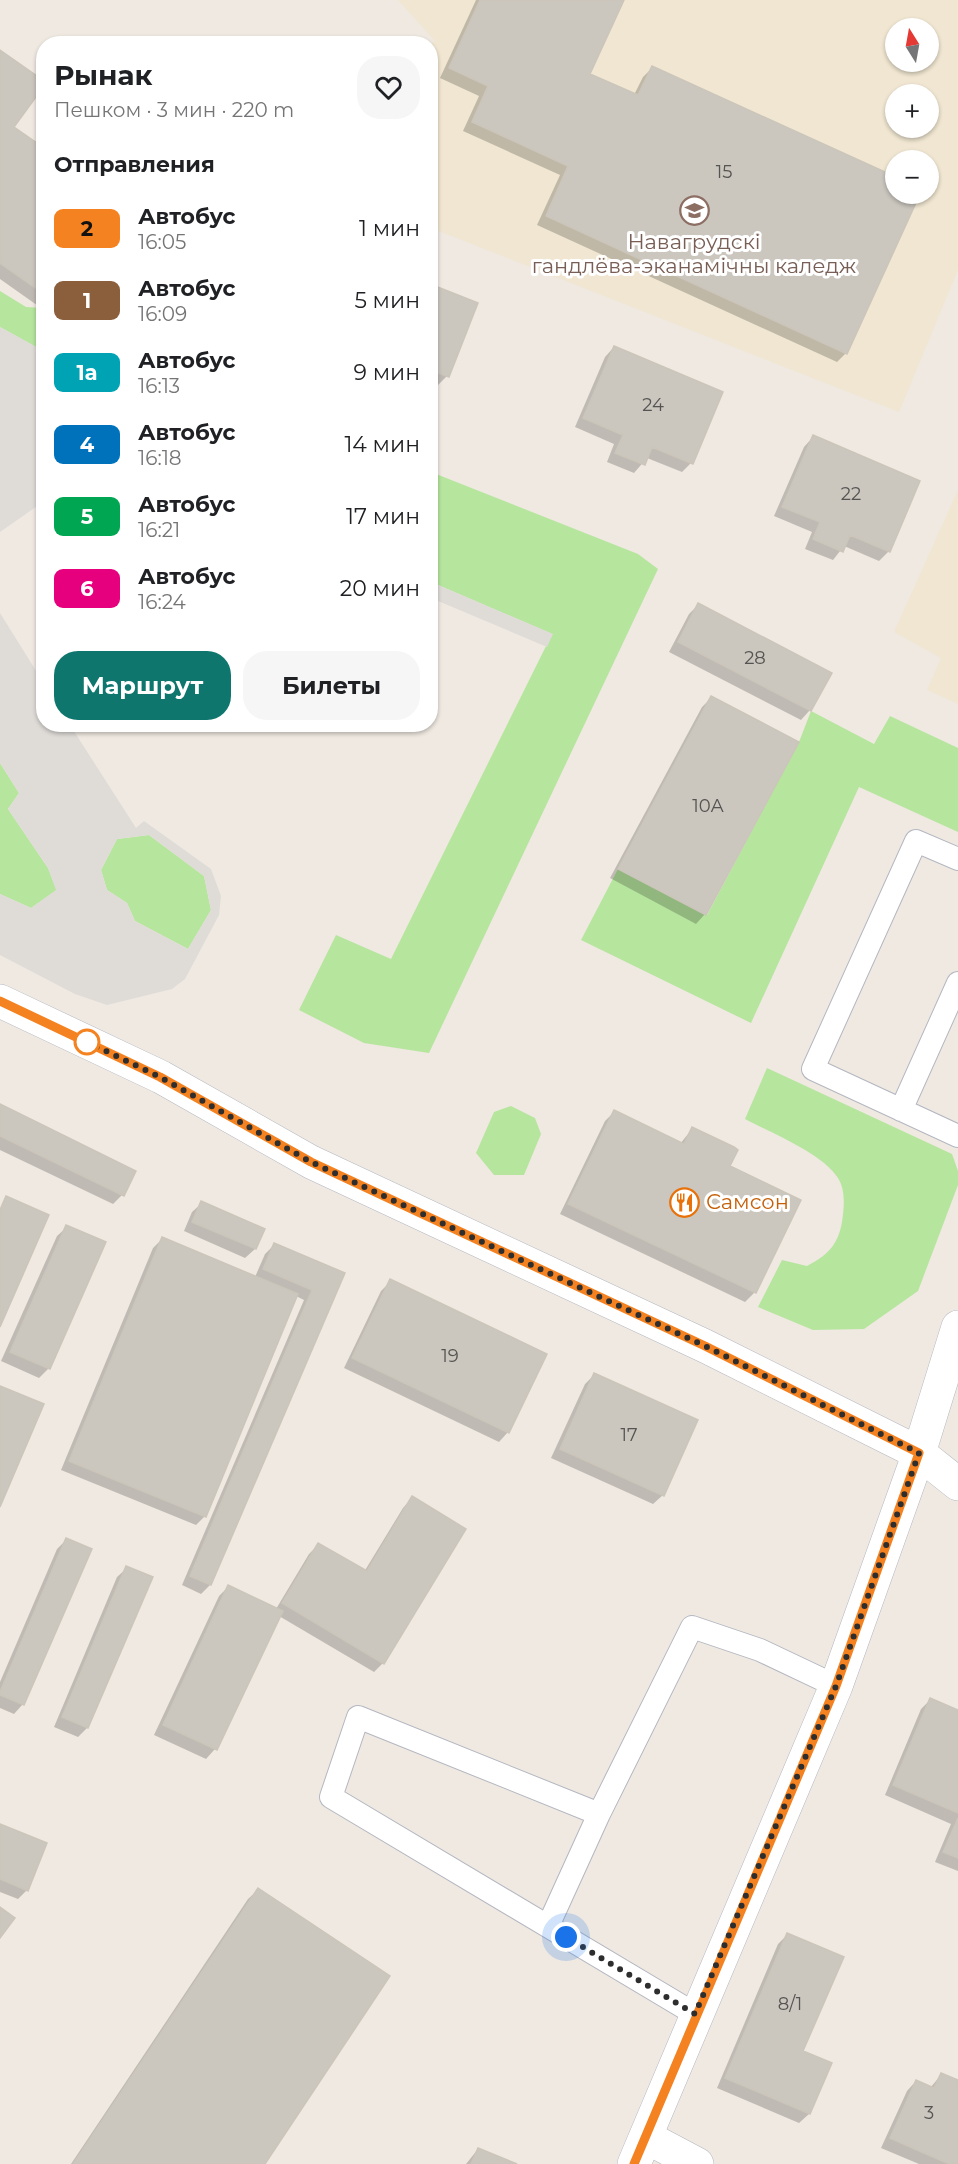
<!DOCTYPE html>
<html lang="ru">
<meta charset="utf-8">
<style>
:root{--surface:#fff;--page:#f6f6f6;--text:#202124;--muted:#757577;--accent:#0f766e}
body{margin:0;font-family:Montserrat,sans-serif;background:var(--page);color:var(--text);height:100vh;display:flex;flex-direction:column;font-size:22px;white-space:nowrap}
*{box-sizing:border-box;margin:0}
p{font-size:20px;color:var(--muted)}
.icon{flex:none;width:33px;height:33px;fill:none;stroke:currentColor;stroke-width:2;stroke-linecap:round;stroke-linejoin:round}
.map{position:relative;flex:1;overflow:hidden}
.drawer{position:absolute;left:36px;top:36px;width:402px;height:696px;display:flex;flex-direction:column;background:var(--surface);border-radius:24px;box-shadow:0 2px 4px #0004}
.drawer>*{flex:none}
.badge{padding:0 12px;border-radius:9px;font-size:21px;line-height:39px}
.needle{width:39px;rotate:349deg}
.buttons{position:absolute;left:885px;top:18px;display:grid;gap:12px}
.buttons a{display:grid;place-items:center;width:54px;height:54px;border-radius:50%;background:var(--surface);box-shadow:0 2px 4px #0004;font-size:30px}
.you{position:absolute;width:30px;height:30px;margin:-15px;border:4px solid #fff;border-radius:50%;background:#1a73e8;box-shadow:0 0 0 9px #1a73e833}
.map>.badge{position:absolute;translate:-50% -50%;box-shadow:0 0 0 3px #fff}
h2{padding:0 18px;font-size:22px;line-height:54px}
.round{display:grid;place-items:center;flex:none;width:63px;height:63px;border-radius:24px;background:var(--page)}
.head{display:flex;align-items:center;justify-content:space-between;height:102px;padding:0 18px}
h1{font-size:28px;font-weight:700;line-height:45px}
.button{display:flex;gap:12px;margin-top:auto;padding:12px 18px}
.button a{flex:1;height:69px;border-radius:24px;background:var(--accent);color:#fff;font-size:24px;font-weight:700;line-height:69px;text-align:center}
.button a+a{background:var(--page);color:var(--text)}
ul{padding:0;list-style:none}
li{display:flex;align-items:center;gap:18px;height:72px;padding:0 18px}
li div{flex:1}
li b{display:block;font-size:22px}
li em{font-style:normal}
li .badge{min-width:66px;font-weight:700;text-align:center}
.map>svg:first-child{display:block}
.education{fill:#f0e6d1;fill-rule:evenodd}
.green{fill:#b6e59e}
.plaza{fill:#dfdcd8;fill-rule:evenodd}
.shadow{fill:#0003}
.building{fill:#cbc7bf;stroke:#cbc5ba;stroke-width:1.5}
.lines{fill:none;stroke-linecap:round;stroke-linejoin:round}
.lane-casing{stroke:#b4b7c1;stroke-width:24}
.street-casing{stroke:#b4b7c1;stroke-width:34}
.secondary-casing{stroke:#b4b7c1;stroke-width:34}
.lane{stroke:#fff;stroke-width:22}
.street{stroke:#fff;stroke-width:33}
.secondary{stroke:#fff;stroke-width:33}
.line-casing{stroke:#fff;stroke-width:14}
.line{stroke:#f58220;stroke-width:9}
.walk{stroke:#2e2e2e;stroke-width:6;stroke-dasharray:0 10.8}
.stop-dot{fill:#fff;stroke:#f58220;stroke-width:3}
.labels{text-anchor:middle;stroke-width:6;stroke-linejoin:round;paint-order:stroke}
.number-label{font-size:18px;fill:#555452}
.education-label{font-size:21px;fill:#785e54;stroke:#fff}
.food-label{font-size:21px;fill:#c56008;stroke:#fff;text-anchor:start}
</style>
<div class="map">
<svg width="958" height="2164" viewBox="0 0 958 2164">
<rect width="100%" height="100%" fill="#efe9e1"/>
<!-- education -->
<path class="education" d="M398 0H958V270L899 412 431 228 430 48 434 40ZM896 28H928V62H896ZM896 94H928V128H896ZM896 160H928V194H896Z
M958 490V704L927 690 941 658 894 632Z"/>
<!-- green -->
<path class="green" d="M0 291 26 307 43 308V351L0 327Z
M431 472 638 554 658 569 429 1053 364 1043 299 1010 336 935 391 959 552 634 431 582Z
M811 711 874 744 890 716 958 748V832L859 787 751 1023 581 940 618 869 707 915 799 742Z
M0 763 19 793 8 809 48 868 57 890 31 908 0 894Z
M149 835 204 876 211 910 188 949 135 921 127 903 107 890 101 870 117 839Z
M767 1068 952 1154 958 1171V1185L918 1291 864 1329 813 1330 758 1307 782 1260 807 1266C826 1256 838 1246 842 1222 844 1208 846 1191 838 1178 822 1153 771 1133 745 1119Z
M511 1106 535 1118 541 1134 524 1175H494L476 1153 494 1112Z"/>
<!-- plaza -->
<path class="plaza" d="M0 327 44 351 43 502 0 532Z
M431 582 553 634 547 647 431 598Z
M0 613 43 682 44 724 70 725 136 828 144 821 211 869 221 896 219 915 185 979 172 989 107 1005 75 994 0 955V894L31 908 56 890 48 868 8 809 19 793 0 763ZM149 835 204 876 211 910 188 949 135 921 127 903 107 890 101 870 117 839Z"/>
<!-- shadow -->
<path class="shadow" d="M476 0H623L588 75 634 95 643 77 652 68 896 194H919L846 353 837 362 537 225 560 175 463 131 479 96 440 78Z
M0 51 12 127 44 150V306L41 308 0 279Z
M430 286 447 376 438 385 430 382Z
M614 347 691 463 682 472 647 458 634 473 607 462 614 444 575 427 605 357Z
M813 437 889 551 879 561 844 546 833 560 805 549 812 532 774 516 804 447Z
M698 605 810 710 801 720 669 652 689 614Z
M711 698 705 914 696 924 610 878 702 707Z
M0 1106 122 1195 113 1204 0 1150Z
M614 1112 680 1144 692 1129 728 1166 799 1200 754 1293 745 1302 560 1214 605 1121Z
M202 1203 263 1230 255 1249 245 1258 184 1231 192 1212Z
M67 1227 104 1243 48 1369 39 1378 1 1361 57 1236Z
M162 1239 255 1277 265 1254 274 1245 343 1274 210 1585 201 1594 182 1585 304 1300 296 1296 205 1516 196 1525 61 1470 153 1248Z
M391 1281 508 1432 499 1442 344 1368 381 1291Z
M594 1375 663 1495 653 1504 551 1458 585 1384Z
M412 1498 383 1663 374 1672 279 1616 215 1749 206 1759 154 1735 219 1596 228 1587 276 1609 309 1554 319 1544 364 1572 403 1508Z
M66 1540 23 1704 14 1714 0 1708V1682L57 1549Z
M127 1568 87 1728 78 1737 54 1727 117 1577Z
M930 1700 958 1712V1871L935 1862 951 1824 885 1795 921 1709Z
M0 1825 27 1890 18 1899 0 1892Z
M258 1890 263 2164H71L248 1899Z
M788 1934 801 2052 830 2064 809 2114 799 2123 717 2088 778 1944Z
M941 2075 958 2082V2164H919L881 2148 907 2091 916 2081 930 2088Z
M478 2149 513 2164H466Z"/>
<!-- building -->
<path class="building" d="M480 0H624L590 74 638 95 652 66 896 177V194H920L847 354 546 216 568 166 472 122 488 86 449 68Z
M0 50 44 81V86L14 127 44 148V294L0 263Z
M430 284 478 303 449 377 430 370Z
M614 346 723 392 693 464 652 447 645 465 615 453 623 435 583 418Z
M813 435 920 481 890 552 850 535 843 552 834 548 813 539 820 522 782 507Z
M698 603 832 673 811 711 678 642Z
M711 696 799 742 706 915 618 869Z
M0 1104 136 1171 124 1196 0 1136Z
M614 1110 684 1144 692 1127 734 1147 738 1150 730 1166 801 1200 756 1293 568 1204Z
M6 1196 49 1215 0 1327V1210Z
M201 1201 265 1229 256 1249 192 1222Z
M66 1225 106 1242 50 1369 10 1352Z
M162 1237 298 1294 206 1517 69 1461Z
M274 1243 345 1273 211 1585 190 1576 312 1290 263 1269Z
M390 1279 547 1354 509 1433 352 1358Z
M594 1373 698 1420 664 1496 560 1449Z
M0 1386 44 1404 0 1507Z
M412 1496 466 1529 384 1664 282 1603 318 1543 367 1571Z
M66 1538 92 1549 24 1705 0 1695V1692Z
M126 1566 153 1577 88 1728 62 1717Z
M228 1585 283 1611 217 1750 163 1725Z
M930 1698 958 1710V1813L893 1785Z
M958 1818V1858L943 1852Z
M0 1824 47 1843 28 1891 0 1879Z
M258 1888 390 1976 265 2164H73Z
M0 1907 15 1918 0 1938Z
M787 1933 844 1957 803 2051 832 2063 810 2114 725 2078Z
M941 2073 958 2080V2164H949L890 2138 916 2080 934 2088Z
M478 2148 517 2164H471Z"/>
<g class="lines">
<defs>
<path id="lane" d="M958 859 916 841 813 1069 958 1136
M901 1110 958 983
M548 1926 599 1814
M695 2014 331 1797 358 1717 599 1814 692 1627 760 1650 836 1686"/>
<path id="street" d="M646 2137 697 2164"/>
<path id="secondary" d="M0 1001 161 1077 311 1162 705 1346 919 1453 958 1484
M634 2164 836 1686 919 1453 958 1327"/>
</defs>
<!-- lane casing -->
<use href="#lane" class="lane-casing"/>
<!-- street casing -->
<use href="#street" class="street-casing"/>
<!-- secondary casing -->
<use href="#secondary" class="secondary-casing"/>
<!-- lane -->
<use href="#lane" class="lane"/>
<!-- street -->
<use href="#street" class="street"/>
<!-- secondary -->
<use href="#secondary" class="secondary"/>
</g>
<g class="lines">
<defs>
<path id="line" d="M0 1001 160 1077 311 1162 705 1346 919 1453 836 1686 634 2164"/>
</defs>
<!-- line casing -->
<use href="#line" class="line-casing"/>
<!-- line -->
<use href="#line" class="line"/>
<!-- walk -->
<path class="walk" d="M87 1042 160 1077 311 1162 705 1346 919 1453 836 1686 695 2014 566 1937"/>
</g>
<!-- icons -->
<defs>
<symbol id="university-ring" viewBox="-11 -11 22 22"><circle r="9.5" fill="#fff" stroke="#8d6e63" stroke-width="1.5"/><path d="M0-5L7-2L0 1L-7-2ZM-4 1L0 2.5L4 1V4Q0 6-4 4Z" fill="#8d6e63"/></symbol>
<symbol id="restaurant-ring" viewBox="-11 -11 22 22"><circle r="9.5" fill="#fff" stroke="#e8710a" stroke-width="1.5"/><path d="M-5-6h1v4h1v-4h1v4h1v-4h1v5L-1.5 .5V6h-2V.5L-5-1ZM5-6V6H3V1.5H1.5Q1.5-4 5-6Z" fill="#e8710a"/></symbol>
</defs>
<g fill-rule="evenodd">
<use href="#university-ring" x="678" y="194" width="33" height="33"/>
<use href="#restaurant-ring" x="668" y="1186" width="33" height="33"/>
</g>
<!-- markers -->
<circle class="stop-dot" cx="87" cy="1042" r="12"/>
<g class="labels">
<!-- number labels -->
<g class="number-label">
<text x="724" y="178">15</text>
<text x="653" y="411">24</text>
<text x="851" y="500">22</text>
<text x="755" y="664">28</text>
<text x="708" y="812">10А</text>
<text x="450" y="1362">19</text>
<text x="629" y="1441">17</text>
<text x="790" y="2010">8/1</text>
<text x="929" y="2119">3</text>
</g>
<!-- education labels -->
<g class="education-label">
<text x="694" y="249">Навагрудскі<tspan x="694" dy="24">гандлёва-эканамічны каледж</tspan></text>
</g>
<!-- food labels -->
<g class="food-label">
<text x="706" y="1209">Самсон</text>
</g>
</g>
</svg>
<div class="buttons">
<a><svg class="needle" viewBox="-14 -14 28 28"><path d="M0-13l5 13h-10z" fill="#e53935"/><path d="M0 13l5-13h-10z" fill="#757577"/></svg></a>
<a>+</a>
<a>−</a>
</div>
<div class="you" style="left:566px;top:1937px"></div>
<section class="drawer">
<div class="head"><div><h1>Рынак</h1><p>Пешком · 3 мин · 220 m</p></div><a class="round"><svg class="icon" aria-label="heart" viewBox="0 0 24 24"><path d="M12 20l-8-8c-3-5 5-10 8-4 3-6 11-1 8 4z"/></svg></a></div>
<h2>Отправления</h2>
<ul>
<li><span class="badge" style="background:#f58220;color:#111">2</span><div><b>Автобус</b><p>16:05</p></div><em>1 мин</em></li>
<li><span class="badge" style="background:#8b5e3c;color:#fff">1</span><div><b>Автобус</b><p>16:09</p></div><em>5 мин</em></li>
<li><span class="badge" style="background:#00a3b4;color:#fff">1а</span><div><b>Автобус</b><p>16:13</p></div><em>9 мин</em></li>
<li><span class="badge" style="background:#0072bc;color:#fff">4</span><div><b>Автобус</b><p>16:18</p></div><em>14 мин</em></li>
<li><span class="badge" style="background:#00a651;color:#fff">5</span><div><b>Автобус</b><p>16:21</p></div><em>17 мин</em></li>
<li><span class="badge" style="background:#e6007e;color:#fff">6</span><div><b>Автобус</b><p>16:24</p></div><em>20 мин</em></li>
</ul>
<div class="button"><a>Маршрут</a><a>Билеты</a></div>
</section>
</div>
